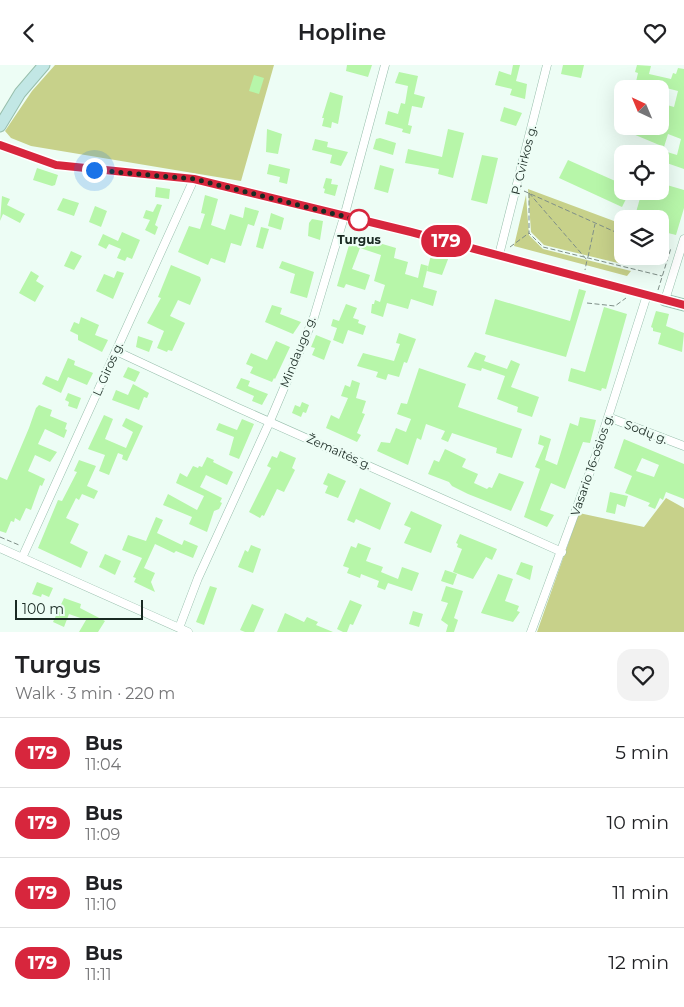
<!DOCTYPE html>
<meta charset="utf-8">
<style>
:root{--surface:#fff;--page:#f2f2f2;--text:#202124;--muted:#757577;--line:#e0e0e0}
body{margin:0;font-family:Montserrat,sans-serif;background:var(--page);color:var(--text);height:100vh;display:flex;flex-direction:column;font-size:19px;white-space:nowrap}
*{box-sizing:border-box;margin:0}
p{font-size:16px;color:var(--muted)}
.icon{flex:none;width:28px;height:28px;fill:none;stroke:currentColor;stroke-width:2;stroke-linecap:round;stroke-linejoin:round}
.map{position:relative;height:567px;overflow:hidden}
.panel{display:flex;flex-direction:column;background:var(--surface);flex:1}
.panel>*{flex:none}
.badge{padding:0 10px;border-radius:16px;font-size:18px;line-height:32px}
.needle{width:32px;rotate:316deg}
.tools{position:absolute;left:614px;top:15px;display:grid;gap:10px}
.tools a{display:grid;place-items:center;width:55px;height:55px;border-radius:10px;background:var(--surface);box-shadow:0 5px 20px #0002;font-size:25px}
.scale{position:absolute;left:15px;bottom:12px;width:128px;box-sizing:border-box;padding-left:5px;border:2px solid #1a2a23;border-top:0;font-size:14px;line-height:18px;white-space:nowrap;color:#1a2a23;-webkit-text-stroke:4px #edfdf5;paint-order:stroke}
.you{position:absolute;width:25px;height:25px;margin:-12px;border:4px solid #fff;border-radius:50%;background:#1a73e8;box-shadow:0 0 0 8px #1a73e833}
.map>.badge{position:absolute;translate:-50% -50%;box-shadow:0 0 0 2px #fff}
.round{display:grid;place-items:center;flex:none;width:52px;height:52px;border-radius:15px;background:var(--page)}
.head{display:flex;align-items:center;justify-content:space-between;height:85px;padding:0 15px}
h1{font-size:24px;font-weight:600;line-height:38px}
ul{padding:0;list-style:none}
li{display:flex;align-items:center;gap:15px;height:70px;padding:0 15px;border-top:1px solid var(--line)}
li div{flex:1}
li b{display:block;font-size:19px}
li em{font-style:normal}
li .badge{min-width:55px;font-weight:700;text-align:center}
header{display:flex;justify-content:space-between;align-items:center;height:65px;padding:0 15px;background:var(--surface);font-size:22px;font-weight:600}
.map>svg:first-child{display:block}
.green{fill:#c7d18a}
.building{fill:#b7f6a9;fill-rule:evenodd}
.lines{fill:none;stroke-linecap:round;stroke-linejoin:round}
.street-casing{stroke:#97beac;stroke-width:9}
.secondary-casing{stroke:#97beac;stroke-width:13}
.path{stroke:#7f8f88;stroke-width:1;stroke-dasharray:5 2.5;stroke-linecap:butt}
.street{stroke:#fff;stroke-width:8}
.secondary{stroke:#c2e7e5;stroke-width:11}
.line-casing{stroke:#fff;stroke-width:11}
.line{stroke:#d7263d;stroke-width:8}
.walk{stroke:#1a2a23;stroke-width:5;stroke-dasharray:0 9}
.stop-dot{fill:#fff;stroke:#d7263d;stroke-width:2.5}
.labels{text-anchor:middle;stroke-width:4.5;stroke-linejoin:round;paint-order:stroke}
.street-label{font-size:12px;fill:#1a2a23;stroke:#edfdf5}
.stop-label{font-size:12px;font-weight:bold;fill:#1a2a23;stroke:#edfdf5}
</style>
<header><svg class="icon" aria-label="back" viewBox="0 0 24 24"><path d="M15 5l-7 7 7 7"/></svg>Hopline<svg class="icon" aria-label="heart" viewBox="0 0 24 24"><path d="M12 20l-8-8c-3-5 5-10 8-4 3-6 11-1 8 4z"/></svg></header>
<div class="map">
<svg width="684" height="567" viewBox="0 0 684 567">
<rect width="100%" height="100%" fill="#edfdf5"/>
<!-- green -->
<path class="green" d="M55 0H274L241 116 31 81 11 73 5 66 32 26Z
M528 124 622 159V191H628L626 200 544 180 531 167Z
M526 130 529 170 543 184 631 206 627 211 514 181Z
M666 433 684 443V567H537L579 448 644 462Z"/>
<!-- building -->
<path class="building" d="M347 0H372L368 12 346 6Z
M513 0H520L516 16 527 19 525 34 510 30 512 24 495 20 499 6 511 10Z
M563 0H584L581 13 561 9Z
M637 0 651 1 649 9 671 14 673 8 676 9 678 3 684 4V104L661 96 664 86 677 90 681 74 668 69 664 82 633 69 636 61H647L660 66 665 50 660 49V38L674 42 678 26 643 17 641 23 635 21 638 8 635 7Z
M399 7 418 11 414 29 425 32 422 43 412 41 408 60 412 61 410 69 402 67 403 64 385 59 388 46 398 49 401 38 405 39 408 21 395 18Z
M254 10 264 13 259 29 249 26Z
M330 27 343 31 338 59 332 57 331 63 322 61 324 53H322Z
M504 42 522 48 516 61 500 56Z
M267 64 282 69 278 89 266 87Z
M448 64 464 68 453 113 438 109 439 104 405 98 408 84 442 92Z
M380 73 396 78 393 90 373 84 376 74Z
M315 74 328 77 327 82 348 87 341 101 330 98 332 90 312 85Z
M482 90 498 93 487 139 471 135Z
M568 95 622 119V126H630L622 142 559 113Z
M269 99 290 104 287 119 279 117 280 112 267 109Z
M380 100 394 104 388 128 374 124Z
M37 103 58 110 55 120 52 121 33 115Z
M326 113 332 114 331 119 338 120 335 131 324 128 325 124 323 123Z
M660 118 684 125V143L676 170 660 166V154L635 151 642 126H660Z
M156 122 170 124 169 134 155 132Z
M205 130 218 134 211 160 225 165 230 149 243 153 245 142 259 146 254 161 248 159 241 181 231 178 225 198 211 193 208 200 178 187 189 161 200 164 205 149 201 148Z
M2 131 10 134 7 140 25 149 20 158 3 149 0 156Z
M63 133 79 138 74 151 57 145Z
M157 139 162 140 155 160 158 162 155 170 145 165 150 155 143 153 146 145 153 147Z
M95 141 107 146 101 162 89 157Z
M271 148 284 153 281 165 268 161Z
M312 154 323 156 320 175 308 171 309 158Z
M261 162 269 164 263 184 256 182Z
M122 167 140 175 132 194 127 192 125 196 117 193 121 184 109 179 106 184 98 180 103 169 118 176Z
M352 170 396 183 394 193 408 197 405 209 418 213 421 199 428 201 423 222 437 226 433 241 411 234 408 244 387 238 383 252 371 248 372 239H374L375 235 380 237 385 220 374 216 381 190 360 183 352 204 370 210 365 225 346 219 344 223 337 221Z
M435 185 450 189 442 210 427 206 431 190 434 191Z
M71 186 82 191 74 205 64 201Z
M282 196 314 207 307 233 290 228 295 209 279 203Z
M171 200 200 212 201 215 190 240 178 235 170 251 185 258 172 286 168 285 167 287 157 283 164 266 147 258 161 233 158 232Z
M31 206 39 211 36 216 44 221 35 237 19 228Z
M117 206 124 208 113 234 96 226 104 209 114 213Z
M579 224 586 226 566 292 485 269 495 234 570 256Z
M346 239 357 243 353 253 359 255 358 258 366 261 363 270 348 265 343 279 333 275 337 263 331 261 333 254 339 256Z
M272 240 282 243 280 249 301 257 293 269 265 257Z
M604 242 627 249 606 324 602 323 601 326 568 316 571 303 585 307Z
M656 246 669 249 666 261 684 268 682 287 658 279 661 268 653 266V263L651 262Z
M81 252 99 260 95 270 108 275 102 287 78 275V270L70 266 74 257 79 259Z
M399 268 416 274 407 298 404 297 399 312 388 309 386 315 376 312 378 307 357 301 363 288 394 296 400 279 396 278Z
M316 270 331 276 324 295 312 290 315 283 311 282Z
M138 271 153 276 149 287 136 282Z
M276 276 290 282 275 314 274 313 272 317 250 308 253 302 246 299 251 288 267 295Z
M475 287 486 291 484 296 507 304 511 295 520 299 511 322 539 332 532 352 517 347 518 342 497 334 505 311 482 303 481 306 467 302Z
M68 293 75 296 74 300 93 308 87 320 68 312 61 328 42 319 46 311 58 316Z
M128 302 140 307 135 317 123 312Z
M419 303 466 319 458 342 522 364 512 393 496 388 497 383 452 368 448 377 441 374 445 366 426 359 421 375 417 373 408 400 377 386 381 377 390 378 396 363 406 367 411 354 397 349 401 338 407 339Z
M241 313 250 316 248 321 268 329 262 340 252 336 254 331 236 323Z
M352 315 360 318 356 333 366 336 362 348 365 349 357 368 361 370 357 377 326 363 331 350 339 354 348 333 341 331 345 320 350 322Z
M133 319 149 328 147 333 144 332 139 345 112 335 116 325 128 330Z
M68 328 81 333 77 344 68 341 69 337 65 335Z
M302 337 309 340 306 348 303 347 301 352 292 348 295 340 300 342Z
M39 340 52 345 50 351 67 358 65 364 67 365 64 373 45 364 38 379 57 387 50 397 35 390 28 406 45 414 42 421 40 420 31 445 26 443 20 456 15 453 14 457 11 456 6 468 0 466V412L7 415 29 363 36 343Z
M104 350 113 354 105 374 126 383 133 367 122 361 126 353 143 361 127 396 122 394 123 390 118 388 109 410 99 406 105 390 88 384Z
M580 352 596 355 590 378 583 377 565 424 551 418 540 445 554 450 547 462 524 452 540 404 535 402 544 381 538 379 540 370 551 374 545 395 557 400 570 358 578 361Z
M242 354 254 359 239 394 229 390 234 372 216 365 219 358 237 365Z
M624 374 684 399V434L666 427 663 435 660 433 655 444 648 441 650 438 625 428 632 411 614 403ZM642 393 659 400 654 412 636 406Z
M445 384 466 394 462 402 478 409 474 418 487 424 489 422 492 423 499 408 524 417 511 446 468 429 452 421 449 417 428 409 434 395 439 397Z
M280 386 296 393 292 403 295 405 284 427 277 424 264 451 262 450 260 453 249 447 271 403 267 401 272 391 277 393Z
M207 392 214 395 213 397 233 407 227 420 206 410 200 422 222 433 220 437 222 438 219 444 214 446 207 467 189 459 192 452 163 440 168 429 197 445 204 431 176 418 180 408 187 412 193 401 198 403 199 401 202 402Z
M79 395 96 401 87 421 98 426 94 434 82 429 79 435 76 433 66 453 79 459 70 478 88 487 81 503 38 483 58 435 62 436 77 407 74 406Z
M328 408 346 416 338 433 325 428 328 421 323 419Z
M360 423 391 438 380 465 356 454 354 458 347 455Z
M610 427 628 431 625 442 617 439 615 449 606 447Z
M411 446 442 460 431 488 404 478 411 463 404 460Z
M156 452 163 455 157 468 182 480 184 475 198 481 193 493 176 486 174 488 155 479 144 503 155 508 151 517 155 527 134 517 136 513 133 512 142 493 122 485 128 470 146 476Z
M460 469 497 484 492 495 486 492 473 514 453 507 462 484 457 482 458 479 456 478Z
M358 478 371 483 366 496 383 502 381 507 398 514 402 502 419 508 412 526 388 518 385 525 377 522 379 516 361 509 360 513 347 508 349 503 343 501 351 481 356 483Z
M251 480 261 484 253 508 238 502 245 485 248 487Z
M105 489 121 496 115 510 99 502Z
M521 497 533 501 530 515 516 509Z
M445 505 457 509 453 520 441 516Z
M498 509 513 514 505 536 519 541 517 546 520 547 513 557 481 548Z
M37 517 53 523 49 532 42 529 41 532 32 529Z
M210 521 217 523 204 560 196 557Z
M446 521 463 526 454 553 458 555 454 567H446L448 560 441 555 448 538 441 536Z
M64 533 81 539 80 543 105 556 98 567H79L86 555 69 549 64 562 53 557Z
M350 535 362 540 353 560 350 559 347 567H343L337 564Z
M252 539 264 544 254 567H245L240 565Z
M413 546 423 549 419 562 409 559Z
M285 548 304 557 307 552 318 557 316 560 333 567H277Z"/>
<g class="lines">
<defs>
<path id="street" d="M0 80 56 100 194 114 394 163 665 235 684 174
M499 190 547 0
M116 286 236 342 562 487
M608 352 684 381
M0 483 188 567
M22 493 194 114
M179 563 198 513 270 356 314 252 344 152 385 0
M531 567 594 396 647 230"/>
<path id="secondary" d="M0 61 20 28 44 0
M665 235 684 240"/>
</defs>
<!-- street casing -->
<use href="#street" class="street-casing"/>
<!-- secondary casing -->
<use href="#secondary" class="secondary-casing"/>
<!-- path -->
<path class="path" d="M524 126 622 170
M529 128V168L543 182 662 211
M529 128 587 195 585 205
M510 182 529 168
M660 183 669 184
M588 192 595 159
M658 225 671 183
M587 238 615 241 626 233
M0 472 19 480"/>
<!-- street -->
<use href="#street" class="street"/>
<!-- secondary -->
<use href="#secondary" class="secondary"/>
</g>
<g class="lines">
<defs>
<path id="line" d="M0 80 56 100 194 114 411 167 684 240"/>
</defs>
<!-- line casing -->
<use href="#line" class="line-casing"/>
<!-- line -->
<use href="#line" class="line"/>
<!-- walk -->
<path class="walk" d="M94 105 194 114 359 155"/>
</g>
<!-- markers -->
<circle class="stop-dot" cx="359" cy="155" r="10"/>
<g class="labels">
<!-- street labels -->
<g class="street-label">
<text transform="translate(524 95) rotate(-76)" y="4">P. Cvirkos g.</text>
<text transform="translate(298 287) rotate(-68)" y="4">Mindaugo g.</text>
<text transform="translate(108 304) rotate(-66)" y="4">L. Giros g.</text>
<text transform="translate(646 367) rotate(21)" y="4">Sodų g.</text>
<text transform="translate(339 387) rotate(24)" y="4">Žemaitės g.</text>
<text transform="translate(592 400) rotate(-71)" y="4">Vasario 16-osios g.</text>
</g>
<!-- stop labels -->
<g class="stop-label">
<text x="359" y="179">Turgus</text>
</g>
</g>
</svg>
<div class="tools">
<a><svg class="needle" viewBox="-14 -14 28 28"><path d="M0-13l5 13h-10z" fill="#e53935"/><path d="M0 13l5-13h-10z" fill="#757577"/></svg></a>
<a><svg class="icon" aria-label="locate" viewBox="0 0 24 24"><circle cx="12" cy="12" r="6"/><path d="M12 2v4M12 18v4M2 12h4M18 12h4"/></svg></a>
<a><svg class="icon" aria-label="layers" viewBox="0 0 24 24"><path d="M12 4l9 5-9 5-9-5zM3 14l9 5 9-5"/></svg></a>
</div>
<div class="scale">100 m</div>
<div class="you" style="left:94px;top:105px"></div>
<b class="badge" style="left:446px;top:176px;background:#d7263d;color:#fff">179</b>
</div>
<section class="panel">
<div class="head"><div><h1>Turgus</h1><p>Walk · 3 min · 220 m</p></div><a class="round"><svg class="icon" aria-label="heart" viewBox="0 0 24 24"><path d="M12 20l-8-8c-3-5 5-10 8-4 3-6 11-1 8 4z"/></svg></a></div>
<ul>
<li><span class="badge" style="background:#d7263d;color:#fff">179</span><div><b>Bus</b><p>11:04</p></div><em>5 min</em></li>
<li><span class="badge" style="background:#d7263d;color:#fff">179</span><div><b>Bus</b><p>11:09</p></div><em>10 min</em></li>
<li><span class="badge" style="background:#d7263d;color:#fff">179</span><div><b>Bus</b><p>11:10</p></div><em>11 min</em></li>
<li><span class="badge" style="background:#d7263d;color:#fff">179</span><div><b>Bus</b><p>11:11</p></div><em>12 min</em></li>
</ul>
</section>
